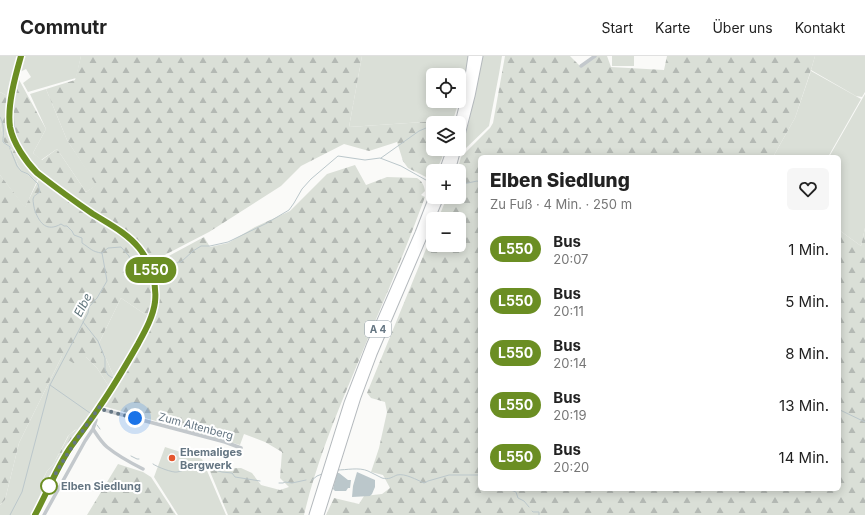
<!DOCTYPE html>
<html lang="de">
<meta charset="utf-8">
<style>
:root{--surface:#fff;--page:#f6f6f6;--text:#222;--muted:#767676;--line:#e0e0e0}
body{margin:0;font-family:Inter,sans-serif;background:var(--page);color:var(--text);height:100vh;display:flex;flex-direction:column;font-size:15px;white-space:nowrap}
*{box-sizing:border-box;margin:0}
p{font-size:13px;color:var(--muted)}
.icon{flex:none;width:22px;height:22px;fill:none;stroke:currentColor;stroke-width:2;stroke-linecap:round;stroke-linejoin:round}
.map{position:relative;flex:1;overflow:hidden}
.drawer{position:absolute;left:478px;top:99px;width:363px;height:336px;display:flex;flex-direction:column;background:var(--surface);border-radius:6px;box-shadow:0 2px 10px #0003}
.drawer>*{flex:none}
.badge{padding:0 8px;border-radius:13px;font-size:14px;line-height:26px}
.fabs{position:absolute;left:426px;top:12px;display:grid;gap:8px}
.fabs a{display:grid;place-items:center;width:40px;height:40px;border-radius:6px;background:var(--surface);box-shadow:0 2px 10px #0003;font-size:20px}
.you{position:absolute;width:20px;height:20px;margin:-10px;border:3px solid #fff;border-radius:50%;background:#1a73e8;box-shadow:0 0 0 6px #1a73e833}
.map>.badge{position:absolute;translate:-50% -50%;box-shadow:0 0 0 2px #fff}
.round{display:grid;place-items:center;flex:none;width:42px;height:42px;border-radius:6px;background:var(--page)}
.head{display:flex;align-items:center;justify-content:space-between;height:68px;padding:0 12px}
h1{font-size:19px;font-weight:800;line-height:30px}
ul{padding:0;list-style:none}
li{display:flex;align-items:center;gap:12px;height:52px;padding:0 12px}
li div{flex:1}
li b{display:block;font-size:15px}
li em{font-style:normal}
li .badge{min-width:44px;font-weight:700;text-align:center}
header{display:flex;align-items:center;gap:24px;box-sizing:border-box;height:56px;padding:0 20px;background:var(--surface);border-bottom:1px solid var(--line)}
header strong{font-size:19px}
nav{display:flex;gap:22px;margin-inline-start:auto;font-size:14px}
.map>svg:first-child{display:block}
.green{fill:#dadfd7}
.forest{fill:url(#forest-firs)}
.water{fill:#bbc7cb}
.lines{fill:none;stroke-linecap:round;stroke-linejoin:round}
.stream{stroke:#bbc7cb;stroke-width:1}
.secondary-casing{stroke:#b3babf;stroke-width:8}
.highway-casing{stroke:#b4b9bd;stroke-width:9}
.street{stroke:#c3c8cc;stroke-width:3.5}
.secondary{stroke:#fff;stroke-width:5.5}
.highway{stroke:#fff;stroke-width:7}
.line-casing{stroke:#fff;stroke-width:9}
.line{stroke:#6b8e23;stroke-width:6}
.walk{stroke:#657683;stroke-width:4;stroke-dasharray:0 7.2}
.poi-dot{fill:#e4572e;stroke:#fff;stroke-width:1.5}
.stop-dot{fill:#fff;stroke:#6b8e23;stroke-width:2}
.labels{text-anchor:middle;stroke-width:4;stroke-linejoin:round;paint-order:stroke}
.shield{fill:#fff;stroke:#939fa8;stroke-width:1}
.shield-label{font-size:10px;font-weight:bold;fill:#657683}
.street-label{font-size:11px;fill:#657683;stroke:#fff}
.poi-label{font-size:11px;font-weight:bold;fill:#657683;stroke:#fff;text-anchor:start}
.stop-label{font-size:11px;font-weight:bold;fill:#657683;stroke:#fff;text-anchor:start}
.water-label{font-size:12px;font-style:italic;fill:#60757c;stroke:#fff}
</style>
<header>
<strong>Commutr</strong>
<nav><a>Start</a><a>Karte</a><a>Über uns</a><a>Kontakt</a></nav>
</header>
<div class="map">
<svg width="865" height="459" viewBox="0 0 865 459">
<defs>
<pattern id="forest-firs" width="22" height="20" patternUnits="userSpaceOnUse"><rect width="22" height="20" fill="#dadfd7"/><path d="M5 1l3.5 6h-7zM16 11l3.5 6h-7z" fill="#b4b9b4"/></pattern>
</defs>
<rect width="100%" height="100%" fill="#fafaf8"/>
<!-- green -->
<path class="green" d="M0 0H19L9 41 0 36Z
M22 0H81L76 22 28 36 23 27 31 21 26 13 18 17Z
M362 0H469L468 10 459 43V19H433V45H459L453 64 349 71Z
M482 0H502L499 18 489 70 465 93 462 92 469 65Z
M612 0H634V10H612Z
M815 0H865V36L862 41 856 40 811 14Z
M811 15 861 43 828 101H773L795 62Z
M46 33 67 84 97 129 86 136 57 93 41 104 33 97 46 73 30 38Z
M865 38V172L861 190 839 174V101H829Z
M0 66 4 86 12 94 18 109 22 115 37 125 25 152 0 119Z
M121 242 149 261 123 309 115 323 99 287Z
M62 300 86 301 97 312 110 332 92 355 79 373 75 374 68 380 53 409 47 415 42 425 44 426 46 429 41 440 42 441 33 459H0V449L5 444 19 387Z
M165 391 202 403 226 459H178L154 421Z"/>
<!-- forest -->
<path class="forest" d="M81 0H362L349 71 453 64V67H433V93H444L442 102 436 115H433V120L428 122 408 112 403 105 397 86 369 95 344 88 301 110 281 130 209 176 157 203 150 204 140 189 41 119 37 125 22 115 18 109 12 94 4 86 0 66V36L13 43 17 20 46 73 33 97 42 104 57 93 86 136 96 129 67 84 46 33 75 24Z
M505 0H570L581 11 596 0H607L611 11 664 14 667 0H815L811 14 795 62 773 101H480V433H839V174L861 190 865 172V459H326L334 442 359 448 364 440 382 438 390 432 383 419 371 416 379 392 387 356 385 346 371 342 367 337 433 176V189H459V163H438L447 141H459V115H457L461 101 490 72 493 67Z
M355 109 366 129 387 121 417 122C422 125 424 129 425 135L421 139 425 141C403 202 376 262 352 321 333 366 315 412 304 459H228L209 413 241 412 252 417 261 429 280 434 289 431 280 422 282 396 265 386 244 378 240 389 103 350 156 260 159 236 152 209 204 181 210 191 228 187 255 171 290 155 327 118Z
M0 119 25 151 40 121 128 183 141 197 152 219 154 234 153 248 149 261 121 242 99 287 115 323 110 332 97 312 86 301 78 310 62 300 19 387 5 444 0 449Z
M77 373H79V375L65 397 46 429 44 426H42L47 415 53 409 69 379Z
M118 408 143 416 151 421 176 459H87Z"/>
<!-- water -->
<path class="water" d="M357 416 375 424V431L372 438 370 440 352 441 353 430Z
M337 417H339L348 424H351L350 432H348L346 435H335L333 433Z"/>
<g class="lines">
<!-- stream -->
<path class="stream" d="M0 61C5 69 3 77 3 86L10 91V93
M381 102 419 75 433 69
M459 129 477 125 480 126
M102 197 108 192 121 191 129 200 131 208 135 216 145 218 149 217
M161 212 166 209 181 206 193 195 201 190H210L228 186 267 167 289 154 294 147 302 133 311 123 338 100 365 104 380 102 401 110 433 128
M83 266 98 285 105 302V314L108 319 114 323
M50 329 90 357
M840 354 865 366
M97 369 100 373
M131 400 137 403H139
M153 408C157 411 173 417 177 416 188 414 194 406 204 415L211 413 222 416 232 417 235 421 260 425
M337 414C347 414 359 411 368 415 373 417 377 420 382 422 389 424 392 421 397 419 405 417 417 424 424 427L428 425 449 419H480
M312 424 317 420 322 418
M279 427H283L285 426 292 427 306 424
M508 433 516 436 518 442 524 445 529 451
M532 455 533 456H539V459
M10 459 22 436 50 329 88 257 89 251 97 242 107 225 106 219 102 197C92 196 90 192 82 187V182L74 179 72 175 67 170H64L61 168C47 176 40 168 35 155 34 152 33 146 33 143 34 139 37 138 40 136L38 128 28 118 21 115 17 110 11 95"/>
<defs>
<path id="secondary" d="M21 0C15 20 7 50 11 71 14 88 25 105 37 117 55 131 74 145 93 158 109 168 127 177 139 192 151 207 157 227 155 246 153 260 145 275 138 288 126 309 114 330 100 350 90 365 79 379 69 394 55 415 47 437 35 459"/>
<path id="highway" d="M459 67 467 34 472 0
M459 87 471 40 479 0
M443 115 451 93
M451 115 457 93
M313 459 348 347 370 290 419 177 433 141
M320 459 357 341 373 298 440 141"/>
</defs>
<!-- secondary casing -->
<use href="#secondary" class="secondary-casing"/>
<!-- highway casing -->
<use href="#highway" class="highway-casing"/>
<!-- street -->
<path class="street" d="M581 10 595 0
M100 351 104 354 225 386 241 392
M93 373C97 379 101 386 107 391 118 400 131 407 143 413
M44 459 85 385 93 373 96 364 94 359"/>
<!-- secondary -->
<use href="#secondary" class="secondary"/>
<!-- highway -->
<use href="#highway" class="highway"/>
</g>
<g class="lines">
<defs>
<path id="line" d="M21 0C15 21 7 50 10 71 13 87 26 106 37 117 55 131 74 145 93 158 109 168 127 177 139 192 151 207 157 227 155 246 153 261 145 275 138 288 126 309 114 330 100 350 91 364 80 378 70 392 56 413 47 437 35 459"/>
</defs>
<!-- line casing -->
<use href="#line" class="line-casing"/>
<!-- line -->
<use href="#line" class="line"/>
<!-- walk -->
<path class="walk" d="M49 430C64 401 81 377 100 350L104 354 135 362"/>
</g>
<!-- markers -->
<circle class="poi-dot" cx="172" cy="402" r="4"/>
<circle class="stop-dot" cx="49" cy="430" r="8"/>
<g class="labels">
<!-- shield labels -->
<rect class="shield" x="365" y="265" width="26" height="16" rx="3"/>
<g class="shield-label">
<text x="378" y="277">A 4</text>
</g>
<!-- street labels -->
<g class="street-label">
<text transform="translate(196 370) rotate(15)" y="4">Zum Altenberg</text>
</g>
<!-- poi labels -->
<g class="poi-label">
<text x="180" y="400">Ehemaliges<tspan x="180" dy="13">Bergwerk</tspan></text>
</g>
<!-- stop labels -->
<g class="stop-label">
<text x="61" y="434">Elben Siedlung</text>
</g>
<!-- water labels -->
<g class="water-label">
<text transform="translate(83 249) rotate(-63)" y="4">Elbe</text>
</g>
</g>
</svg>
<div class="fabs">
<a><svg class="icon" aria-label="locate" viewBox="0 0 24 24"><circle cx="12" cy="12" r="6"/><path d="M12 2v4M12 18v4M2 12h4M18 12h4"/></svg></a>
<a><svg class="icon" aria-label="layers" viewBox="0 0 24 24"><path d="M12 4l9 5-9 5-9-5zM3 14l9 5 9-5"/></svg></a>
<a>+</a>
<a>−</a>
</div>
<div class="you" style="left:135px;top:362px"></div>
<b class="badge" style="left:151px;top:214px;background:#6b8e23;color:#fff">L550</b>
<section class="drawer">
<div class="head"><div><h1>Elben Siedlung</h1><p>Zu Fuß · 4 Min. · 250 m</p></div><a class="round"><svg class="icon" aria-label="heart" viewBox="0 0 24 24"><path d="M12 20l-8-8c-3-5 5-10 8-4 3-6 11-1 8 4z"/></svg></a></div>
<ul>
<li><span class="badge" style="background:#6b8e23;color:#fff">L550</span><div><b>Bus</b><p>20:07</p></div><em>1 Min.</em></li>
<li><span class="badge" style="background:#6b8e23;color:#fff">L550</span><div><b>Bus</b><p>20:11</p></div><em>5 Min.</em></li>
<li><span class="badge" style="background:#6b8e23;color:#fff">L550</span><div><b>Bus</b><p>20:14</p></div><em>8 Min.</em></li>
<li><span class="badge" style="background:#6b8e23;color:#fff">L550</span><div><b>Bus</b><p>20:19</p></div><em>13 Min.</em></li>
<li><span class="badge" style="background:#6b8e23;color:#fff">L550</span><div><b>Bus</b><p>20:20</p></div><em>14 Min.</em></li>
</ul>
</section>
</div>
